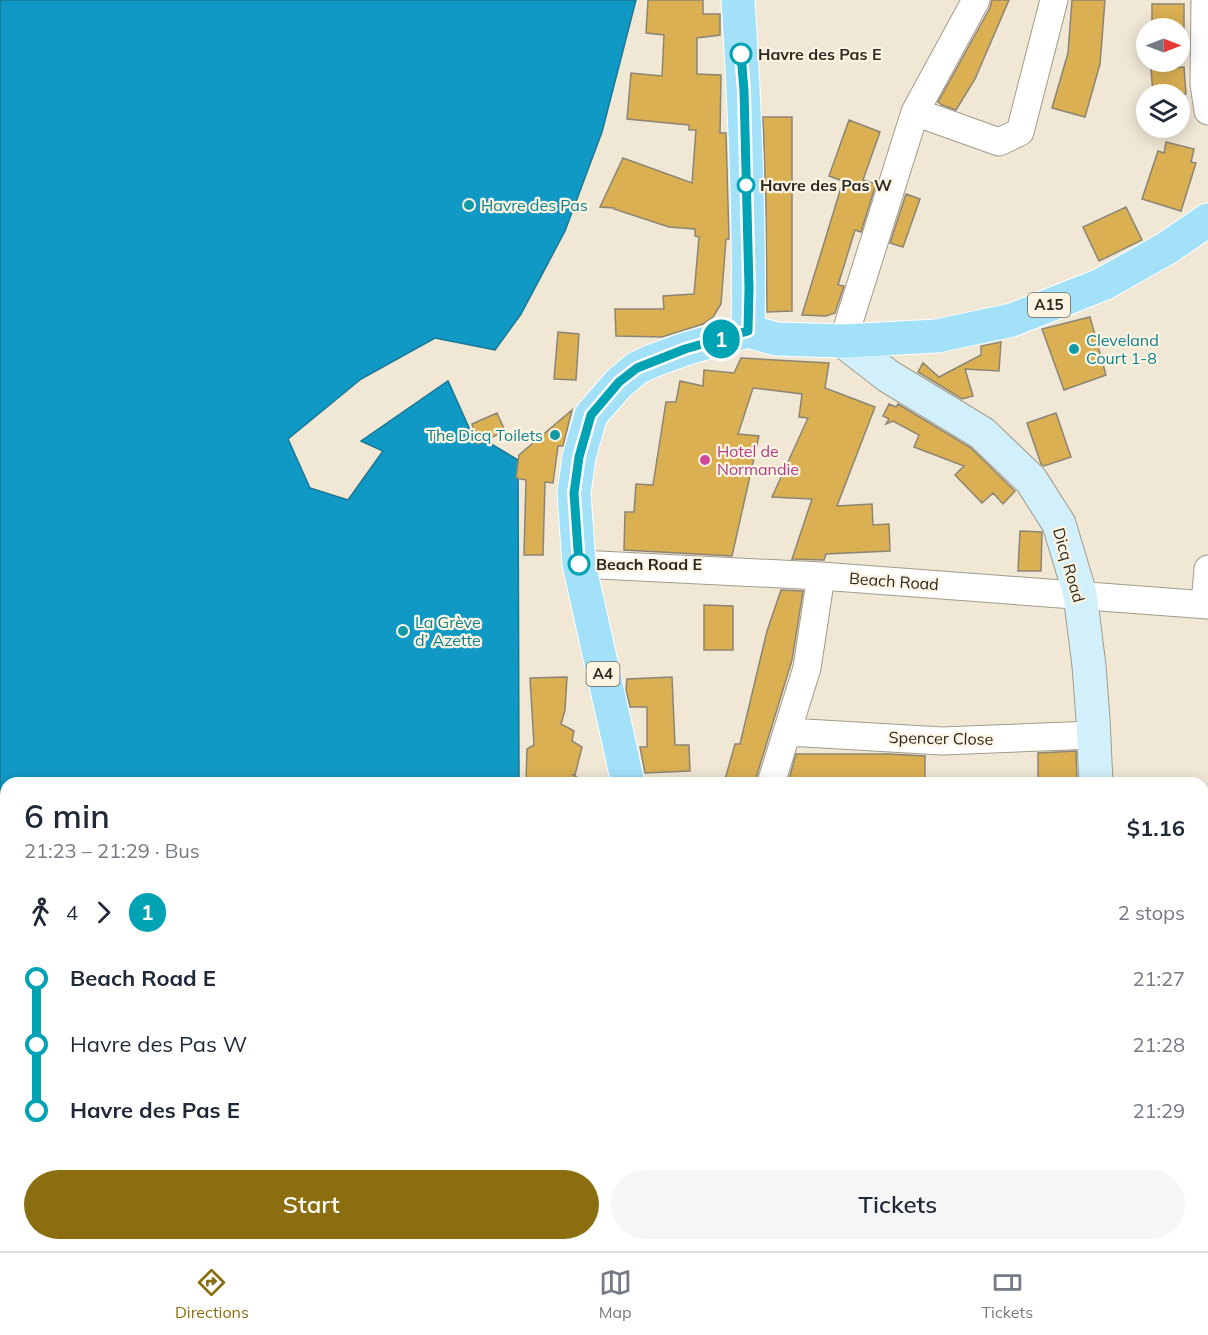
<!DOCTYPE html>
<meta charset="utf-8">
<style>
:root{--surface:#fff;--page:#f6f6f7;--text:#1f2937;--muted:#747a83;--line:#e0e1e3;--accent:#8a6e10}
body{margin:0;font-family:Mulish,sans-serif;background:var(--page);color:var(--text);height:100vh;display:flex;flex-direction:column;font-size:22px;white-space:nowrap}
*{box-sizing:border-box;margin:0}
p{font-size:20px;color:var(--muted)}
.icon{flex:none;width:33px;height:33px;fill:none;stroke:currentColor;stroke-width:2;stroke-linecap:round;stroke-linejoin:round}
.map{position:relative;flex:1;overflow:hidden}
.details{position:absolute;left:0px;top:777px;width:1209px;height:474px;display:flex;flex-direction:column;background:var(--surface);border-radius:18px 18px 0 0;box-shadow:0 3px 15px #0003}
.details>*{flex:none}
.badge{padding:0 12px;border-radius:20px;font-size:21px;line-height:39px}
.needle{width:39px;rotate:90deg}
.fabs{position:absolute;left:1136px;top:18px;display:grid;gap:12px}
.fabs a{display:grid;place-items:center;width:54px;height:54px;border-radius:50%;background:var(--surface);box-shadow:0 3px 15px #0003;font-size:30px}
.map>.badge{position:absolute;translate:-50% -50%;box-shadow:0 0 0 3px #fff}
.legs{display:flex;align-items:center;gap:9px;height:66px;padding:0 24px;font-size:20px}
.legs p{margin-inline-start:auto}
.head{display:flex;align-items:center;justify-content:space-between;height:102px;padding:0 24px}
h1{font-size:33px;font-weight:600;line-height:45px}
.cta{display:flex;gap:12px;margin-top:auto;padding:12px 24px}
.cta a{flex:1;height:69px;border-radius:36px;background:var(--accent);color:#fff;font-size:24px;font-weight:600;line-height:69px;text-align:center}
.cta a+a{background:var(--page);color:var(--text)}
ul{padding:0 24px;list-style:none}
li{display:flex;align-items:center;gap:21px;height:66px;font-size:22px}
li i{display:grid;place-items:center;width:9px;height:100%;margin:0 8px;background:currentColor}
li i::after{content:'';width:15px;height:15px;margin:-8px;border:4px solid;border-radius:50%;background:var(--surface)}
li p{margin-inline-start:auto}
li:first-child i{background:linear-gradient(#0000 50%,currentColor 0)}
li:last-child i{background:linear-gradient(currentColor 50%,#0000 0)}
.dock{display:flex;justify-content:space-around;align-items:center;height:84px;border-top:2px solid var(--line);background:var(--surface);font-size:16px;color:var(--muted)}
.dock a{display:grid;justify-items:center;gap:3px}
.dock .on{color:var(--accent)}
.map>svg:first-child{display:block}
.water{fill:#1199c6;stroke:#197794;stroke-width:1.5}
.building{fill:#dab052;stroke:#8d8574;stroke-width:1.5}
.lines{fill:none;stroke-linecap:round;stroke-linejoin:round}
.street-casing{stroke:#a39b8a;stroke-width:29}
.secondary-casing{stroke:#a39b8a;stroke-width:35}
.primary-casing{stroke:#fff;stroke-width:35}
.street{stroke:#fff;stroke-width:27}
.secondary{stroke:#d1f0fc;stroke-width:33}
.primary{stroke:#a3e1f8;stroke-width:33}
.line-1-casing{stroke:#fff;stroke-width:14}
.line-1{stroke:#00a3b4;stroke-width:9}
.stop-1-dot{fill:#fff;stroke:#00a3b4;stroke-width:3}
.culture-dot{fill:#0f9aa8;stroke:#fdf4e2;stroke-width:2}
.hotel-dot{fill:#d1479c;stroke:#fdf4e2;stroke-width:2}
.labels{text-anchor:middle;stroke-width:4.5;stroke-linejoin:round;paint-order:stroke}
.shield{fill:#fdf4e2;stroke:#6a655b;stroke-width:1.5}
.shield-label{font-size:15px;font-weight:bold;fill:#2b2821}
.stop-label{font-size:16px;font-weight:bold;fill:#2b2821;stroke:#fdf4e2;text-anchor:start}
.culture-label{font-size:16px;fill:#0d838f;stroke:#fdf4e2;text-anchor:start}
.hotel-label{font-size:16px;fill:#b23c85;stroke:#fdf4e2;text-anchor:start}
.street-label{font-size:16px;fill:#2b2821;stroke:#fdf4e2}
</style>
<div class="map">
<svg width="1208" height="1251" viewBox="0 0 1208 1251">
<rect width="100%" height="100%" fill="#f0e7d5"/>
<!-- water -->
<path class="water" d="M0 0H636L602 132 565 231 521 314 495 350 435 338 361 379 288 439 310 488 348 500 383 451 361 441 448 381 471 432 518 460 519 783H6V1245H294L290 1251H0Z"/>
<!-- building -->
<path class="building" d="M648 0H703V14H720V35L697 38V74L721 75 720 133H726L729 239H726L721 304 713 317 703 324 662 337 616 336 615 309H664L663 296 694 294 699 237 695 236V229L669 227 614 209V208L600 207 623 158 692 183 696 130H689V125L627 119 631 73 662 76 664 35 646 33Z
M992 0H1009L975 79 956 110 942 105 938 102 990 8Z
M1072 0H1105L1100 64 1085 117 1052 108 1068 53Z
M1152 4H1184V28H1152Z
M1184 67 1186 94H1153L1151 69Z
M763 117H792V311L767 312 766 206Z
M849 120 880 132 863 180 876 184 861 232 855 230 838 285 844 286 835 313 826 316 802 315 843 181 829 176Z
M1166 142 1194 149 1191 162 1196 163 1181 211 1142 199 1158 151 1164 153Z
M906 194 920 199 903 247 890 243Z
M1126 207 1142 240 1099 261 1083 227Z
M1090 317 1106 375 1064 390 1042 329Z
M558 332 579 334 576 380 554 379Z
M1001 342 999 371 965 369 973 396 962 399 918 372 923 363 939 377 981 355V346Z
M741 358 829 363 825 388 875 407 837 506 872 504 873 525 889 524 890 551 826 554 824 560 792 559 812 499 772 497 808 418 799 417 802 394 753 388 738 434 759 436 732 556 624 550 625 512H634L636 484 653 485 666 402H676L680 381 703 386 704 370 734 373Z
M889 404 896 407 898 404 971 448 1015 491 1003 504 993 493 982 503 955 475 964 466 914 447 919 435 893 421 886 424 889 419 883 416Z
M572 410 563 446H558L553 483 545 482 543 555H524L526 480 516 478 519 455Z
M497 413 505 431 478 444 472 424Z
M1056 413 1071 457 1044 466 1041 464 1027 423Z
M1020 531 1042 532 1041 571H1018Z
M781 590 803 591 792 660 756 778V783H724L735 744H740L767 631Z
M704 605 733 606V650H704Z
M567 677 565 710 561 724 574 731 572 741 582 747 575 775H573L587 783H526L527 749 534 745 530 678Z
M672 677 675 745H689L690 771 645 773 640 747H647V707H630L626 690 627 679Z
M1076 751 1077 783H1038V753Z
M796 754H889L925 756V783H788Z"/>
<g class="lines">
<defs>
<path id="street" d="M1205 0 1204 84 1208 111
M915 112 999 142 1020 132 1054 0
M843 341 915 112 976 0
M579 564 821 576 1208 605
M1205 604 1208 569
M788 732 942 741 1094 735
M771 783 807 668 821 576
M1203 967 1208 968
M665 1251 667 1245"/>
<path id="secondary" d="M843 341 888 376 982 433 1031 480 1059 524 1080 594 1089 666 1093 719 1096 783
M1141 1245V1251"/>
<path id="primary" d="M738 0C745 110 750 221 748 331
M628 783 579 564 574 493 579 457 591 415 619 383 637 368 652 361 685 349 748 331 776 339 843 341 937 336 1012 320 1103 284 1167 248 1208 220
M559 1251 561 1245"/>
</defs>
<!-- street casing -->
<use href="#street" class="street-casing"/>
<!-- secondary casing -->
<use href="#secondary" class="secondary-casing"/>
<!-- primary casing -->
<use href="#primary" class="primary-casing"/>
<!-- street -->
<use href="#street" class="street"/>
<!-- secondary -->
<use href="#secondary" class="secondary"/>
<!-- primary -->
<use href="#primary" class="primary"/>
</g>
<g class="lines">
<defs>
<path id="line-1" d="M579 564 574 493 579 457 591 415 619 382 637 368 685 349 748 331 749 288 744 91 741 54"/>
</defs>
<!-- line-1 casing -->
<use href="#line-1" class="line-1-casing"/>
<!-- line-1 -->
<use href="#line-1" class="line-1"/>
</g>
<!-- markers -->
<g class="stop-1-dot">
<circle cx="741" cy="54" r="10"/>
<circle cx="746" cy="185" r="8"/>
<circle cx="579" cy="564" r="10"/>
</g>
<g class="culture-dot">
<circle cx="469" cy="205" r="6"/>
<circle cx="1074" cy="349" r="6"/>
<circle cx="555" cy="435" r="6"/>
<circle cx="403" cy="631" r="6"/>
</g>
<circle class="hotel-dot" cx="705" cy="460" r="6"/>
<g class="labels">
<!-- shield labels -->
<g class="shield">
<rect x="1028" y="293" width="42" height="24" rx="4.5"/>
<rect x="586.5" y="662" width="33" height="24" rx="4.5"/>
</g>
<g class="shield-label">
<text x="1049" y="310">A15</text>
<text x="603" y="679">A4</text>
</g>
<!-- stop labels -->
<g class="stop-label">
<text x="758" y="60">Havre des Pas E</text>
<text x="760" y="191">Havre des Pas W</text>
<text x="596" y="570">Beach Road E</text>
</g>
<!-- culture labels -->
<g class="culture-label">
<text x="481" y="211">Havre des Pas</text>
<text x="1086" y="346">Cleveland<tspan x="1086" dy="18">Court 1-8</tspan></text>
<text x="543" y="441" text-anchor="end">The Dicq Toilets</text>
<text x="415" y="628">La Grève<tspan x="415" dy="18">d’ Azette</tspan></text>
</g>
<!-- hotel labels -->
<g class="hotel-label">
<text x="717" y="457">Hotel de<tspan x="717" dy="18">Normandie</tspan></text>
</g>
<!-- street labels -->
<g class="street-label">
<text transform="translate(1069 565) rotate(74)" y="6">Dicq Road</text>
<text transform="translate(894 581) rotate(4)" y="6">Beach Road</text>
<text transform="translate(941 738) rotate(1)" y="6">Spencer Close</text>
</g>
</g>
</svg>
<div class="fabs">
<a><svg class="needle" viewBox="-14 -14 28 28"><path d="M0-13l5 13h-10z" fill="#e53935"/><path d="M0 13l5-13h-10z" fill="#747a83"/></svg></a>
<a><svg class="icon" aria-label="layers" viewBox="0 0 24 24"><path d="M12 4l9 5-9 5-9-5zM3 14l9 5 9-5"/></svg></a>
</div>
<b class="badge" style="left:721px;top:339px;background:#00a3b4;color:#fff">1</b>
<section class="details">
<div class="head"><div><h1>6 min</h1><p>21:23 – 21:29 · Bus</p></div><b>$1.16</b></div>
<div class="legs"><svg class="icon" aria-label="walk" viewBox="0 0 24 24"><circle cx="13" cy="4" r="2"/><path d="M13 8l-2 6 4 7M11 14l-3 7M7 12l3-4h3l4 4"/></svg>4<svg class="icon" aria-label="forward" viewBox="0 0 24 24"><path d="M9 5l7 7-7 7"/></svg><b class="badge" style="background:#00a3b4;color:#fff">1</b><p>2 stops</p></div>
<ul>
<li><i style="color:#00a3b4"></i><b>Beach Road E</b><p>21:27</p></li>
<li><i style="color:#00a3b4"></i><span>Havre des Pas W</span><p>21:28</p></li>
<li><i style="color:#00a3b4"></i><b>Havre des Pas E</b><p>21:29</p></li>
</ul>
<div class="cta"><a>Start</a><a>Tickets</a></div>
</section>
</div>
<nav class="dock">
<a class="on"><svg class="icon" aria-label="directions" viewBox="0 0 24 24"><path d="M12 3l9 9-9 9-9-9zM9 14v-3h6M13 9l2 2-2 2"/></svg>Directions</a>
<a><svg class="icon" aria-label="map" viewBox="0 0 24 24"><path d="M3 6l6-2 6 2 6-2v14l-6 2-6-2-6 2zM9 4v14M15 6v14"/></svg>Map</a>
<a><svg class="icon" aria-label="tickets" viewBox="0 0 24 24"><path d="M3 7h18v10H3zM15 7v10"/></svg>Tickets</a>
</nav>
